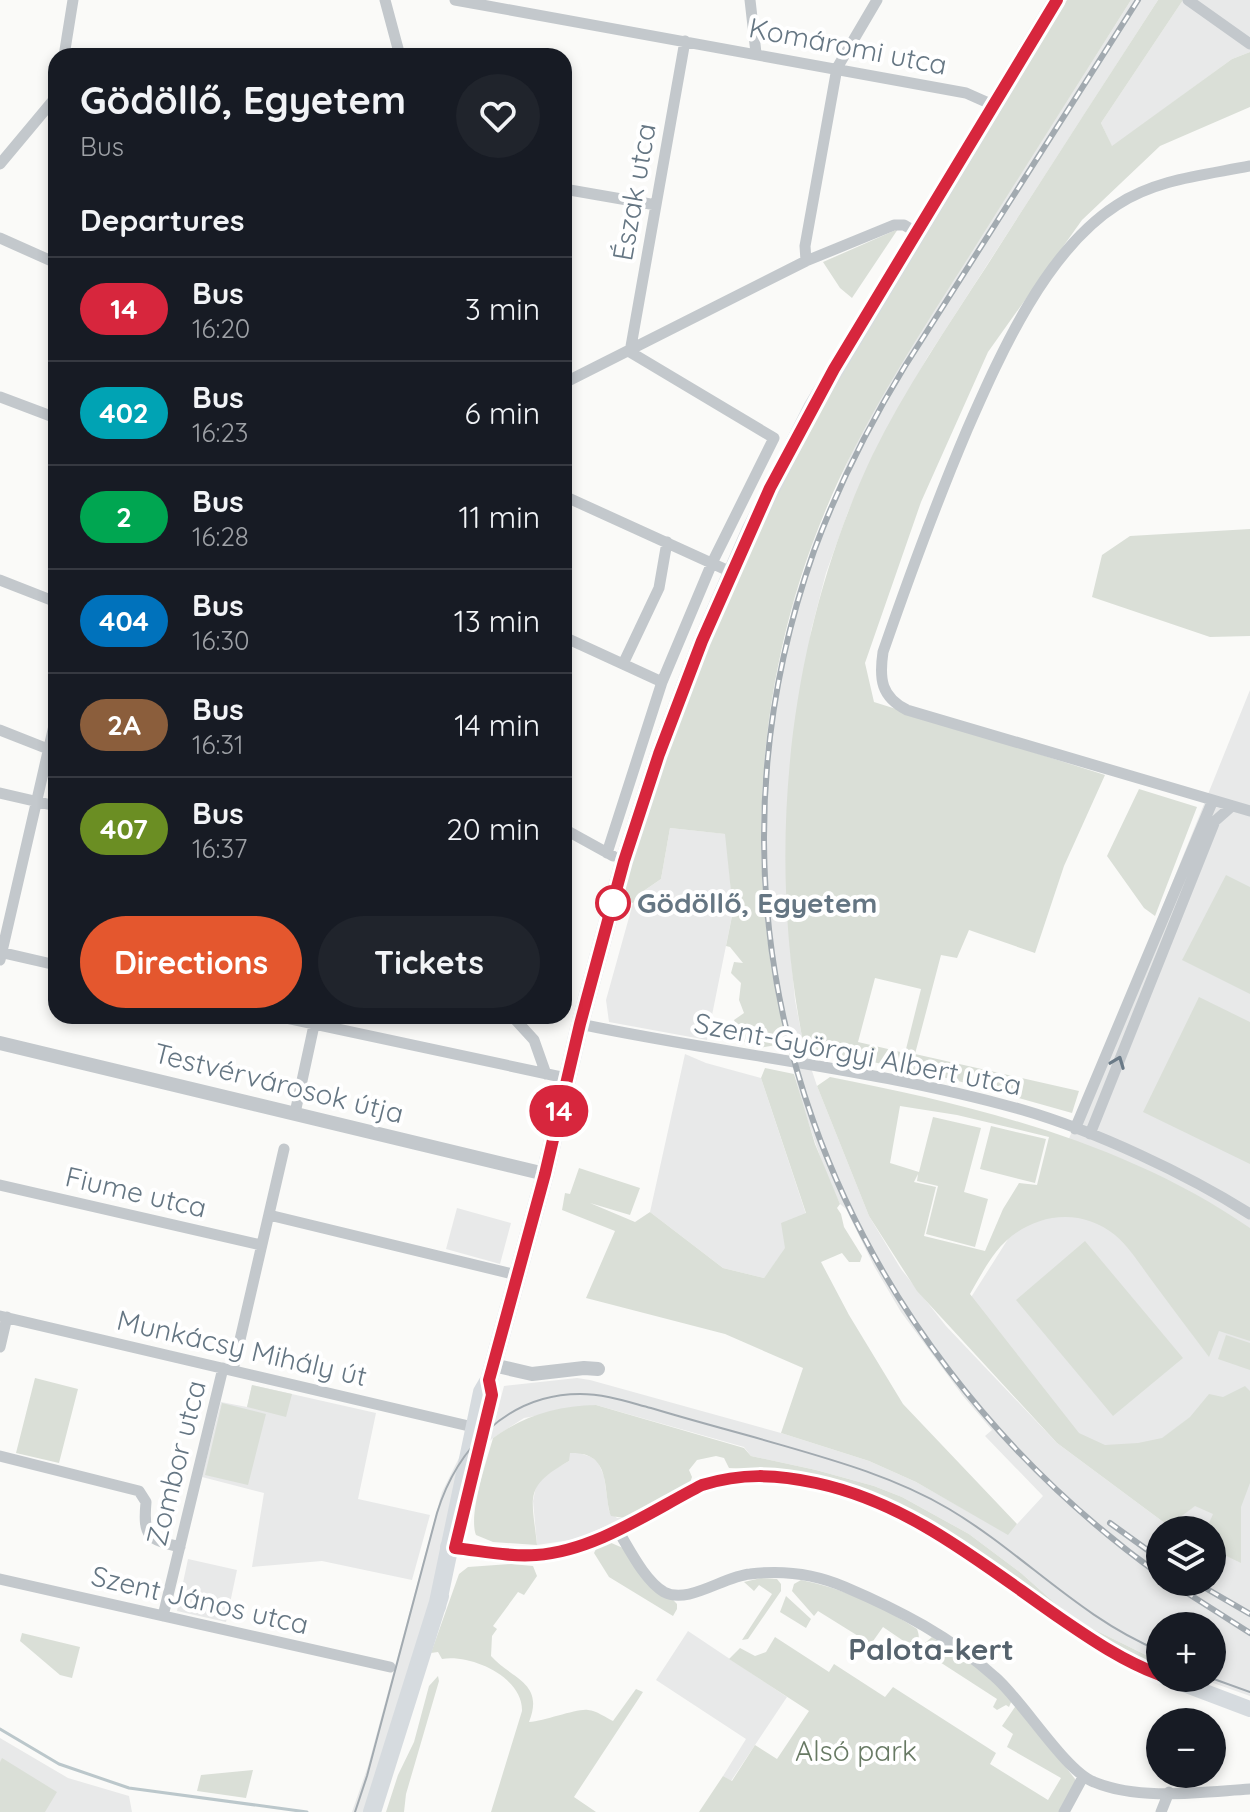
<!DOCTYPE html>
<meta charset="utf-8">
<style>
:root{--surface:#171b24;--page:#20242c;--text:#f1f3f6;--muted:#9ea1a6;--line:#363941;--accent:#e4572e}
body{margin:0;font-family:Quicksand,sans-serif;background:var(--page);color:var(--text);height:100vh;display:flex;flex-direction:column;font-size:30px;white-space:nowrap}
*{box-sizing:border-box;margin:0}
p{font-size:26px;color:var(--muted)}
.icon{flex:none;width:44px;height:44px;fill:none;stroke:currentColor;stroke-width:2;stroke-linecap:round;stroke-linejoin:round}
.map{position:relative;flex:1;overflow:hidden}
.sheet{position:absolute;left:48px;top:48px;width:524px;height:976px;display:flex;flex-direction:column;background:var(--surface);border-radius:24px;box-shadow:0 4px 12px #0003}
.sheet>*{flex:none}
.badge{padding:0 16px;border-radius:26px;font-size:28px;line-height:52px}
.buttons{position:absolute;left:1146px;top:1516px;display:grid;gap:16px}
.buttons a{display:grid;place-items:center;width:80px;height:80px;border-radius:50%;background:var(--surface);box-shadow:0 4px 12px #0003;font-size:40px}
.map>.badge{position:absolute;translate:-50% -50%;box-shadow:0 0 0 4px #fff}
h2{padding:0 32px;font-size:30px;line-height:72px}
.round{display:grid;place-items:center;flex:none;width:84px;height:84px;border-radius:42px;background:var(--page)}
.summary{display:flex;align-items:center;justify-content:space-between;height:136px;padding:0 32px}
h1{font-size:38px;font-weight:800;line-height:60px}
.action{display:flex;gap:16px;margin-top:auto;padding:16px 32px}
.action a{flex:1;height:92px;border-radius:48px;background:var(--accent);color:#fff;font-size:32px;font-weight:800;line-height:92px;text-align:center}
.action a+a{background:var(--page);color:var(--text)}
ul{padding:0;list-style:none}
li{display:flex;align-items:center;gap:24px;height:104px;padding:0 32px;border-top:2px solid var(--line)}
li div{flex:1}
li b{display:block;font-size:30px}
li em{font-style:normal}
li .badge{min-width:88px;font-weight:700;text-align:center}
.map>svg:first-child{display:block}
.built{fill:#e8e9e9}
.green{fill:#dadfd7;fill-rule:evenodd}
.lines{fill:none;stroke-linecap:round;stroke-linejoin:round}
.stream{stroke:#bbc7cb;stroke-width:3}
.minor{stroke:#c3c8cc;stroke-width:11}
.tertiary{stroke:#c3c8cc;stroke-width:14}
.secondary{stroke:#d6dbdf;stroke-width:16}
.primary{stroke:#d6dbdf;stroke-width:18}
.tram{stroke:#a2aab0;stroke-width:2}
.rail-casing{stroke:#a2aab0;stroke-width:6}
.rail{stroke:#fff;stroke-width:3;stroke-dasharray:9;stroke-linecap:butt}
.oneway{stroke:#6a7a87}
.line-casing{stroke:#fff;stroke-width:18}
.line{stroke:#d7263d;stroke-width:12}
.stop-dot{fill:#fff;stroke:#d7263d;stroke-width:4}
.labels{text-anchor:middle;stroke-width:8;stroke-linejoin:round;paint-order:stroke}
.street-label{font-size:28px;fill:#657683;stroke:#fff}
.stop-label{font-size:28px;font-weight:bold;fill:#657683;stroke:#fff;text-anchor:start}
.park-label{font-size:28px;fill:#687a64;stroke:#fff}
.neighbourhood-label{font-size:30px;font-weight:bold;fill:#57646e;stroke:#fff}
</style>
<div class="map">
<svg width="1250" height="1812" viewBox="0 0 1250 1812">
<rect width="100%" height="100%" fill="#fafaf8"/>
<!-- built -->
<path class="built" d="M1131 0H1158L927 358 873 456 848 512 826 573 811 631 787 818 786 875 790 946 795 1000 804 1047 817 1086 869 1216 901 1269 946 1326 1057 1443 1174 1530H1160V1582H1212V1549L1223 1554 1212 1530H1183L1075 1435 968 1302 1064 1151 1250 690V1696L1199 1678H1212V1626H1160V1662L1089 1627 1058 1606 1021 1573 969 1534 902 1497 874 1486 816 1470 751 1456 744 1447 596 1405 524 1418 493 1438 475 1455 366 1812H352L368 1766 442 1492 460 1456 495 1420 504 1386 577 1378 590 1380 781 1433 869 1461 916 1482 1008 1534 1043 1496 985 1436 992 1430 963 1396 901 1312 874 1266 846 1209 840 1204 825 1171 803 1107 776 1002 763 887V808L769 722 793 604 813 543 851 454 876 404 903 359Z
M1183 0H1250V52L1232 59 1112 147 1101 123Z
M670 828 726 834 733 911 707 1040 609 1022 606 1000 633 903 645 890 661 879Z
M685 1054 706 1063 761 1078 806 1214 786 1248 764 1278 723 1268 650 1212Z
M457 1208 511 1223 500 1264 446 1249Z
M252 1385 376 1413 358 1499 430 1515 412 1580 322 1561 252 1567 264 1493 202 1477 221 1402 247 1407Z
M576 1452 591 1457 598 1462 604 1476 609 1511 617 1518H624L577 1539 537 1545 533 1501 536 1486 544 1475 569 1461V1453Z
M188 1559 237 1570 226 1622 177 1611Z
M688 1631 787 1697 731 1781 723 1776 746 1739 656 1680Z
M0 1738 68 1778 129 1796 132 1812H0Z"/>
<!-- green -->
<path class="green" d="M1067 0H1131C1075 89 1019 177 963 266 906 355 850 442 813 542 755 699 745 881 787 1043L759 1048 742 1041 734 1020 744 1013 739 1000 741 983 731 973 734 962 743 963 730 947 726 946 733 911 725 834 670 828 661 879 645 890 633 903 621 899 651 791 688 689 790 458Z
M1158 0H1183L1101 123 1112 146 1232 59 1250 52V107L1160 146 1082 220 988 352 921 502 865 663 874 702 1105 775 1064 866 1035 953 969 930 957 958 941 955 915 1054 1079 1091 1072 1113 951 1079 804 1047C765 852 787 637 872 456 905 389 947 327 988 264 1044 176 1101 88 1158 0ZM875 978 921 989 905 1053 858 1042Z
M898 229 852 298 840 288 823 262Z
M1250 529V636L1210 637 1092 597 1102 555 1130 536Z
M1139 789 1197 807 1155 916 1144 908 1107 856Z
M1226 875 1250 887V994L1182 960Z
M1199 997 1250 1022V1164L1143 1112Z
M765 1068 794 1074 815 1144 840 1204 837 1208 841 1214 844 1227 862 1256 860 1262H849L842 1253 821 1262 849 1315 903 1404 1017 1524 1008 1535 916 1482 869 1461 781 1433 803 1368 725 1334 586 1298 615 1231 562 1210 565 1193 570 1194 579 1168 640 1188 630 1215 590 1203 635 1222 650 1212 723 1268 764 1278 785 1248 781 1223 806 1213 761 1078Z
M830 1077C977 1106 1125 1142 1250 1228V1341L1219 1331 1209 1357C1189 1330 1169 1304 1150 1278 1139 1263 1129 1247 1115 1235 1077 1204 1025 1215 996 1252 986 1265 978 1280 970 1294L1079 1433 1105 1445 1138 1443 1162 1438 1190 1417 1209 1394 1223 1397 1245 1386 1250 1391V1483L1241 1507V1563L1212 1549V1530H1206L1213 1514 1195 1506 1179 1518 1191 1530H1174L1057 1443 917 1291 869 1216 817 1086ZM900 1106 957 1115 1049 1137 1037 1185 1019 1183 1003 1209 985 1251 924 1236 936 1187 914 1182 918 1174 917 1181 938 1186 926 1234 975 1247 988 1199 964 1192 981 1128 933 1117 919 1172 890 1163Z
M991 1126 1046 1139 1035 1183 980 1169Z
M1085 1241 1183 1358 1113 1416 1016 1300Z
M1226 1335 1250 1343V1370L1218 1359Z
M35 1378 78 1389 59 1463 16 1453Z
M252 1385 292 1394 286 1417 247 1407Z
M222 1403 266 1414 248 1485 205 1475Z
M596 1405 744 1448 751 1456 816 1470 874 1486 902 1497 969 1534 1021 1573 1058 1606 1089 1627 1160 1662V1669L1113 1647 943 1530 761 1469 729 1468 724 1458 716 1456 697 1460 689 1470 692 1477 690 1483 624 1518 611 1516C602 1489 613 1452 570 1453L569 1461C523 1487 532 1496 537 1545L493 1542 476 1535C468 1515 487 1460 493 1438 525 1415 557 1406 596 1405Z
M609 1542 623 1548 677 1604V1609L673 1616 609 1577 594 1553 598 1545Z
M511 1564 533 1566 537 1576 524 1595 518 1592 493 1626 497 1629 492 1636 491 1656C511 1679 545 1682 529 1722 545 1721 578 1708 588 1710 597 1711 605 1717 613 1721L636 1689 643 1692 574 1797 596 1812H491L522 1711C523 1677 471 1654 442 1659L438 1652 431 1653 459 1574 468 1567Z
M761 1578 777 1579 781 1584V1591L748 1639 742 1640 772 1594 759 1585 754 1591 744 1582Z
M801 1580C842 1588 882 1606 917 1629 922 1641 916 1648 905 1651L901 1649 905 1642 883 1627 871 1644 818 1611 814 1616 792 1591 794 1584Z
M786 1596 811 1619 806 1628 780 1612Z
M22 1633 80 1647 72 1678 60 1675 20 1641Z
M775 1637 829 1672 834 1664 885 1697 893 1687 996 1753 990 1764 1048 1800 1061 1778 1007 1747 1013 1734 1002 1726 1017 1704 1075 1779V1787L1062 1812H699L723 1776 732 1781 755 1745 777 1759 809 1711 729 1659 740 1648 755 1656 766 1652Z
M932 1637 985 1673 1012 1700 1009 1707 1006 1705 997 1710 993 1707 997 1699 929 1655 923 1662 919 1648Z
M438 1676 439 1681 406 1794 404 1812H386L398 1775 414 1742 429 1686Z
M2 1758 57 1792 45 1812H0V1762Z
M253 1770 246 1798 197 1791 201 1775Z"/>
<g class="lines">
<!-- stream -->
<path class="stream" d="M0 1729 59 1764 129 1788 307 1812"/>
<!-- minor -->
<path class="minor" d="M385 0 400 56
M455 0 966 93 993 105
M750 0 756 53
M1188 0 1250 44
M64 56 73 0
M0 164 56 97
M1250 166C1205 175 1156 179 1117 205 1045 251 1000 355 967 430 936 503 909 577 883 652 879 679 881 697 907 710L1250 811
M564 189 656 205
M0 238 56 263
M806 261 805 246 837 68 877 0
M630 352 685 41
M564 383 806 261 894 225H904L916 232
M0 397 56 418
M564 496 731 572
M0 580 56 602
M564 637 662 682
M623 664 659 588 667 542
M0 730 48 749
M0 793 56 806
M564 829 613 856
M607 853 662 682 712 563 774 438 630 352
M0 952 56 965
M0 960 56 717
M277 1016 566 1078
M512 1016 534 1040 546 1074
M580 1024C727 1055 878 1069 1023 1110 1095 1131 1187 1174 1250 1214
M295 1113 316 1016
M1075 1129 1213 800
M1090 1134 1215 821 1232 806
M0 1185 261 1245
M269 1215 517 1275
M0 1316 473 1427
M0 1347 7 1317
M233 1370 284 1149
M0 1456 139 1491 146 1502C143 1536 147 1539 180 1547
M617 1529C629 1548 644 1580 664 1592 688 1605 724 1576 750 1574 782 1570 815 1574 845 1587 899 1610 951 1637 995 1677 1023 1701 1065 1771 1094 1782 1139 1801 1202 1792 1250 1789
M0 1579 390 1667
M163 1616 223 1368
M1064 1812 1083 1777
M1161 1812 1169 1792"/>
<!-- tertiary -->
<path class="tertiary" d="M0 1043 545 1174
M493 1365 532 1374 584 1368 598 1369"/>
<!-- secondary -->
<path class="secondary" d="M448 1547C477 1551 507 1557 535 1555 595 1551 650 1512 702 1485 741 1473 776 1474 816 1483 906 1502 976 1559 1049 1611 1084 1635 1120 1660 1160 1675
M1168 1678 1250 1709"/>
<!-- primary -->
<path class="primary" d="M437 1607 482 1392 489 1380 545 1174 580 1024 624 861 659 754 702 641 750 531 812 408 1057 0
M372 1812 440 1596"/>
<!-- tram -->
<path class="tram" d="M1211 1678 1250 1692
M355 1812 367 1776 437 1513C457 1448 508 1394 580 1394 605 1394 628 1402 651 1408 684 1418 717 1427 750 1436 818 1456 888 1473 949 1509 1023 1553 1080 1618 1160 1651"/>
<defs>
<path id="rail" d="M1138 0 905 366C869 425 838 486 814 551 676 939 834 1340 1160 1575
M1110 1523 1160 1559
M1170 1582 1250 1633
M1195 1582 1250 1614"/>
</defs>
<!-- rail casing -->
<use href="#rail" class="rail-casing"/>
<!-- rail -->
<use href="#rail" class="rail"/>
</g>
<!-- one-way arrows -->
<defs><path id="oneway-chevron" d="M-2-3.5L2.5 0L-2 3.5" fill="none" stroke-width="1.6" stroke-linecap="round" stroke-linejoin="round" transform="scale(2)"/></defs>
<use class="oneway" href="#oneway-chevron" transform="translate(1118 1062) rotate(-69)"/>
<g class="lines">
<defs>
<path id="line" d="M1057 0 834 369 770 488 702 641 659 754 624 861 580 1024 545 1174 489 1380 492 1395 455 1548C482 1551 509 1557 536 1555 595 1551 651 1511 702 1485 741 1473 776 1474 816 1483 910 1503 982 1564 1060 1618 1092 1640 1123 1661 1160 1675"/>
</defs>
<!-- line casing -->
<use href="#line" class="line-casing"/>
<!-- line -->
<use href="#line" class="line"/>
</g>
<!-- markers -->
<circle class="stop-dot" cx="613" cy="903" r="16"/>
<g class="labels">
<!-- street labels -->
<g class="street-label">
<text transform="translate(848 46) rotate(11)" y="10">Komáromi utca</text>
<text transform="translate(634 192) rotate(-80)" y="10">Észak utca</text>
<text transform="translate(858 1054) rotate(11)" y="10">Szent-Györgyi Albert utca</text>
<text transform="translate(279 1083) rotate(14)" y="10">Testvérvárosok útja</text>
<text transform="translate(136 1192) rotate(13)" y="10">Fiume utca</text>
<text transform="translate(242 1348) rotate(13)" y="10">Munkácsy Mihály út</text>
<text transform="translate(176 1463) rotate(-76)" y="10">Zombor utca</text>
<text transform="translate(200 1600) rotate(13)" y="10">Szent János utca</text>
</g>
<!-- stop labels -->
<g class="stop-label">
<text x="637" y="913">Gödöllő, Egyetem</text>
</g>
<!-- park labels -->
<g class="park-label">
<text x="856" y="1761">Alsó park</text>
</g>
<!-- neighbourhood labels -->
<g class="neighbourhood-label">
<text x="931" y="1660">Palota-kert</text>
</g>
</g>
</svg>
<div class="buttons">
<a><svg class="icon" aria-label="layers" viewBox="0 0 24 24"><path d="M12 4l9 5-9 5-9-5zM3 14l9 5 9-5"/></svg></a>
<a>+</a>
<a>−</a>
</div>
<b class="badge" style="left:559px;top:1111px;background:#d7263d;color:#fff">14</b>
<section class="sheet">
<div class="summary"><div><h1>Gödöllő, Egyetem</h1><p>Bus</p></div><a class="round"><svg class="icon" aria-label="heart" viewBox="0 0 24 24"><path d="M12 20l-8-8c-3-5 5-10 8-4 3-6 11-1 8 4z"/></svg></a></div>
<h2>Departures</h2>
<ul>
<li><span class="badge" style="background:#d7263d;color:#fff">14</span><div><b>Bus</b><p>16:20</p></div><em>3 min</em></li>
<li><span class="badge" style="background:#00a3b4;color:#fff">402</span><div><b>Bus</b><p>16:23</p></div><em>6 min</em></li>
<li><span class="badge" style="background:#00a651;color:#fff">2</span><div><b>Bus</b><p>16:28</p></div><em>11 min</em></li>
<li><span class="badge" style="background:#0072bc;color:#fff">404</span><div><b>Bus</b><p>16:30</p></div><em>13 min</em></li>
<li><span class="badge" style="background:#8b5e3c;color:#fff">2A</span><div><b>Bus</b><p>16:31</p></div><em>14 min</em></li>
<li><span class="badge" style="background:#6b8e23;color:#fff">407</span><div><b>Bus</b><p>16:37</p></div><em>20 min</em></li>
</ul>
<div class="action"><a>Directions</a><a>Tickets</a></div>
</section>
</div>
